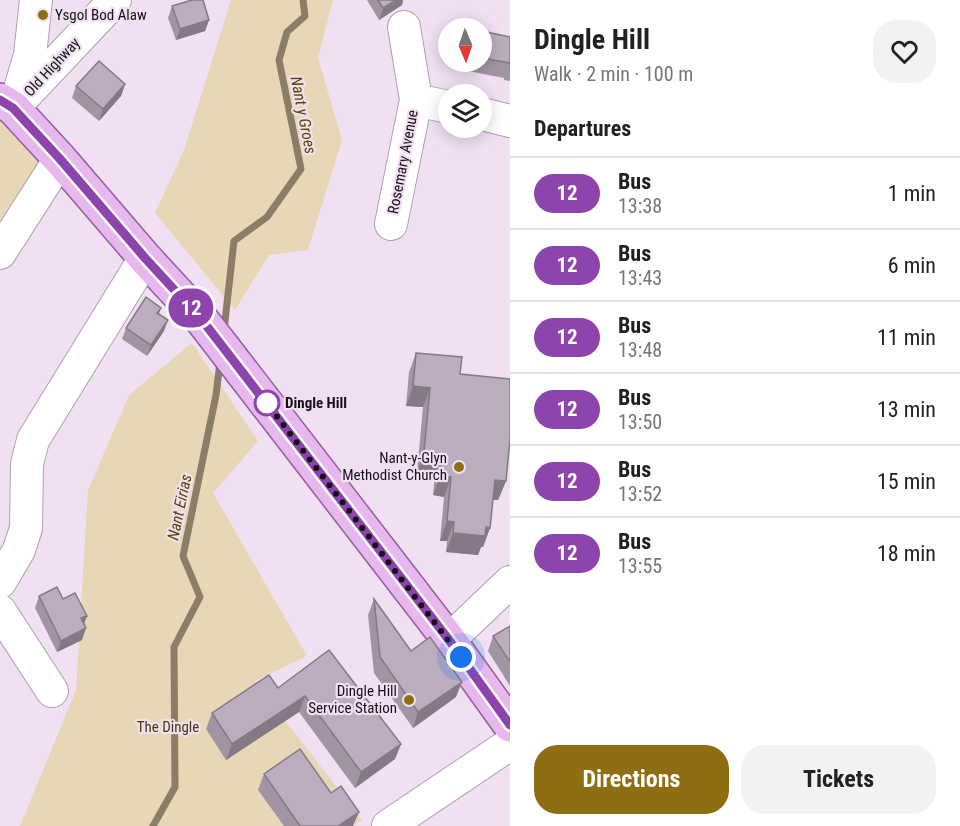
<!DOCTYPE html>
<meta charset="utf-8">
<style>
:root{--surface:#fff;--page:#f2f2f2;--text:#202124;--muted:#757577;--line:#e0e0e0;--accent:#8f6d12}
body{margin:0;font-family:"Roboto Condensed",sans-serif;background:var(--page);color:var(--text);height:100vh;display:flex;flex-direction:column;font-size:22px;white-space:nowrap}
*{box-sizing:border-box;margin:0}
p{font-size:20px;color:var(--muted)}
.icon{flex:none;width:33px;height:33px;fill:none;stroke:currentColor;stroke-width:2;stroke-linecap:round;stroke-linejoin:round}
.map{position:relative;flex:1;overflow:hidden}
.drawer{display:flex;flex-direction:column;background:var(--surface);width:450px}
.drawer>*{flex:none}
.badge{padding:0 12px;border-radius:20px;font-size:21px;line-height:39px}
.needle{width:39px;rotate:178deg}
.buttons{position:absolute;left:438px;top:18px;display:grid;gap:12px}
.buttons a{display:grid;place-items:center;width:54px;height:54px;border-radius:50%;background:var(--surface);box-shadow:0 3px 15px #0003;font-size:30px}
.you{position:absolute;width:30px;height:30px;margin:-15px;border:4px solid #fff;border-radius:50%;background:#1a73e8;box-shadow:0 0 0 9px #1a73e833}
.map>.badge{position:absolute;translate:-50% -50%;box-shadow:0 0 0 3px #fff}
h2{padding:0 24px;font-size:22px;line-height:54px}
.round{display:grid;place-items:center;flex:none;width:63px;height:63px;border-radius:24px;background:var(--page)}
.head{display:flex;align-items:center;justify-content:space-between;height:102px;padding:0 24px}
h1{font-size:28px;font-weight:700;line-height:45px}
.primary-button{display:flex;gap:12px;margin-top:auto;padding:12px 24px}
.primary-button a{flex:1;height:69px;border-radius:24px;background:var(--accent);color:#fff;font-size:24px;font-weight:700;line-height:69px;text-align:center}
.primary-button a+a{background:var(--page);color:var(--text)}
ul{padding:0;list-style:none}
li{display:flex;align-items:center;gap:18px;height:72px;padding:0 24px;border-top:2px solid var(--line)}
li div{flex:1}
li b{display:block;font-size:22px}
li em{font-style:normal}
li .badge{min-width:66px;font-weight:700;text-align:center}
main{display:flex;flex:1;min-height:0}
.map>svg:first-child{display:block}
.green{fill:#e7d7b6}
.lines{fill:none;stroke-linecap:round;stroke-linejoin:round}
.stream{stroke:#8b7e66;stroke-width:7}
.minor-casing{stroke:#afa0b1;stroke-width:34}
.major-casing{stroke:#925f9c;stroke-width:36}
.minor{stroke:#fff;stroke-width:32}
.major{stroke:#e6b8ee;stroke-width:33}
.wall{fill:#a295a3}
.shaded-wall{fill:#847985}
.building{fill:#bcadbe;stroke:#847985;stroke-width:1.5}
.line-casing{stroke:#fff;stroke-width:14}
.line{stroke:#8e44ad;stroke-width:9}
.walk{stroke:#161117;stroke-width:6;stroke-dasharray:0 10.8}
.poi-dot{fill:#8f6d12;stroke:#f0e0f2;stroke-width:2}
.stop-dot{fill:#fff;stroke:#8e44ad;stroke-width:3}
.labels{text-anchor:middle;stroke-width:4.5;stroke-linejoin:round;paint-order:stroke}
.poi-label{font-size:15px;fill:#161117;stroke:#f0e0f2;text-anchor:end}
.street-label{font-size:15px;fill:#161117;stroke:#f0e0f2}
.stop-label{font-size:15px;font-weight:bold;fill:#161117;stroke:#f0e0f2;text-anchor:start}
.park-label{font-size:15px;fill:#493707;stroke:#f0e0f2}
.water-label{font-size:16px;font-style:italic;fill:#5b4300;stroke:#f0e0f2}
</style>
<main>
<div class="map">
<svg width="510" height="826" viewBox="0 0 510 826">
<rect width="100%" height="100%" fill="#f0e0f2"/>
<!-- green -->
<path class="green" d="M231 0H333L318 58 342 140 308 250 269 255 235 310 155 213 184 150Z
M0 101 60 159 0 249Z
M192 343 258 441 213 493 307 656 255 681 362 820 353 826H20L76 690 88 490 129 395Z"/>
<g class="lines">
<!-- stream -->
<path class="stream" d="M224 330 234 241 267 217 301 169 279 60 287 32 305 16 303 0
M153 826 175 787 174 647 200 597 183 556 216 395 220 362"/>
<defs>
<path id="minor" d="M404 27 416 100
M17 99 30 55 36 0
M13 108 115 0
M482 114 510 121
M391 224 416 100 448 107
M0 253 60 159
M0 582 19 550 26 528 27 464 33 440 145 258
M0 611 52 691
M449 640 510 582
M388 826 510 744"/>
<path id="major" d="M0 100 13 108 60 159 145 258 202 320 449 640 510 725"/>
</defs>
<!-- minor casing -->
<use href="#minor" class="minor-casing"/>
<!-- major casing -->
<use href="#major" class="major-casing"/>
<!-- minor -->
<use href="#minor" class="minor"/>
<!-- major -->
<use href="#major" class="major"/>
</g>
<!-- wall -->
<path class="wall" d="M367 0H403L402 5 379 20Z
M172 6 209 20 205 31 176 40 168 18Z
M482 31 510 37V81L504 80V78L458 69 460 62H482Z
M125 84 121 96 99 121 72 98 76 86Z
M161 308 159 314 164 331 147 356 122 339 126 328Z
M416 353 460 374 506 481 498 500H493L490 528 483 547H481L478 555 446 552 447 541H440L444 497 433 495 435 474 417 472 423 407 406 406 409 372Z
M39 596 63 599 84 624 82 640 57 652 35 608Z
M374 599 411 651 456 697 413 728 374 673 368 615Z
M510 626V686L488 651 493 636Z
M329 650 401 744 395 759 355 788 299 712 226 760 206 729 212 713 278 688Z
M264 774 353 826H284L258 790Z"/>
<!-- shaded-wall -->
<path class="shaded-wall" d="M396 0H403L402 5 379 20 383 8Z
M209 20 205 31 176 40 180 29Z
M125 84 121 96 99 121 103 109Z
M168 320 164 331 147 356 151 345Z
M413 386 430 388 423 407 406 406Z
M424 452 442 454 435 474 417 472Z
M440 476 451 477 444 497 433 495Z
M495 480 506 481 498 500H488Z
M447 521 454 522 447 541H440Z
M486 527 490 528 483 547H481L478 555 446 552 453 533Z
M87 616 83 627 81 618Z
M86 628 82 640 57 652 61 641Z
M462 682 456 697 413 728 418 712Z
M305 696 299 712 226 760 232 744Z
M401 744 395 759 355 788 361 772Z
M359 812 353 826H338Z"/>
<!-- building -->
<path class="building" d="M192 0H203L209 20 180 29 172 6Z
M378 0H396L383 8Z
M482 31 510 37V65V63L482 58Z
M99 61 125 84 103 109 76 86Z
M146 297 161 308 157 313 168 320 151 345 126 328Z
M416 353 462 357 460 374 510 379V439L506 481 495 480 490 528 486 527 485 536 453 533 454 522 447 521 451 477 440 476 442 454 424 452 430 388 413 386Z
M57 587 63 599 75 593 87 616 81 618 86 628 61 641 39 596Z
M374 599 411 651 430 637 462 682 418 712 380 657Z
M510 626V662L493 636Z
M329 650 401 744 361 772 305 696 232 744 212 713 269 675 278 688Z
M300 749 331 793 341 786 359 812 338 826H300L264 774Z"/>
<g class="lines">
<defs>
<path id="line" d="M0 100 13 108 60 159 145 258 202 320 449 640 510 725"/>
</defs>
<!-- line casing -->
<use href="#line" class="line-casing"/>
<!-- line -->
<use href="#line" class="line"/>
<!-- walk -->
<path class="walk" d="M267 403 262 397 461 657"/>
</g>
<!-- markers -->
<g class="poi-dot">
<circle cx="43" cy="15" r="6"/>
<circle cx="459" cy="467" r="6"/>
<circle cx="409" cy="700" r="6"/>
</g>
<circle class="stop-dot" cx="267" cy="403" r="12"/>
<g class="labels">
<!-- poi labels -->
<g class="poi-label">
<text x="55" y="20" text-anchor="start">Ysgol Bod Alaw</text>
<text x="447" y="463">Nant-y-Glyn<tspan x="447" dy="17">Methodist Church</tspan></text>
<text x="397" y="696">Dingle Hill<tspan x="397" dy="17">Service Station</tspan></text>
</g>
<!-- street labels -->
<g class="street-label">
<text transform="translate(52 67) rotate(-47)" y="5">Old Highway</text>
<text transform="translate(403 162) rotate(-79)" y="5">Rosemary Avenue</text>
</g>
<!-- stop labels -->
<g class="stop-label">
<text x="285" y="408">Dingle Hill</text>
</g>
<!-- park labels -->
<g class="park-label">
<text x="168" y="732">The Dingle</text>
</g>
<!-- water labels -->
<g class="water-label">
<text transform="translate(304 115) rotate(79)" y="6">Nant y Groes</text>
<text transform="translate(179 507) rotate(-78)" y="6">Nant Eirias</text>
</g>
</g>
</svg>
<div class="buttons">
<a><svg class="needle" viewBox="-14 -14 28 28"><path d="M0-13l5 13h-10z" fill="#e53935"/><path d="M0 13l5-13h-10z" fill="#757577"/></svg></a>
<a><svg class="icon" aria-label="layers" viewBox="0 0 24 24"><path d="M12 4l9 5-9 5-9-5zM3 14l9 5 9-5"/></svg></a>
</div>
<div class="you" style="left:461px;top:657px"></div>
<b class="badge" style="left:191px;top:308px;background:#8e44ad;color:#fff">12</b>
</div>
<section class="drawer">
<div class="head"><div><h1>Dingle Hill</h1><p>Walk · 2 min · 100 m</p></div><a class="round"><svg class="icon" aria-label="heart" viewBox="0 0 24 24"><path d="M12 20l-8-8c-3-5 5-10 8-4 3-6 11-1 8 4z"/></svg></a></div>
<h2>Departures</h2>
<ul>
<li><span class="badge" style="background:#8e44ad;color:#fff">12</span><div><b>Bus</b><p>13:38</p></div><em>1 min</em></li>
<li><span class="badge" style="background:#8e44ad;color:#fff">12</span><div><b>Bus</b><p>13:43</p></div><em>6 min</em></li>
<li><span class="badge" style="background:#8e44ad;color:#fff">12</span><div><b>Bus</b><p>13:48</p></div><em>11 min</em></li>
<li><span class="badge" style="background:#8e44ad;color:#fff">12</span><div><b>Bus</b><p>13:50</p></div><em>13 min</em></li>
<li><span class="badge" style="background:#8e44ad;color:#fff">12</span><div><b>Bus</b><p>13:52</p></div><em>15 min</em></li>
<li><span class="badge" style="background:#8e44ad;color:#fff">12</span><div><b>Bus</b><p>13:55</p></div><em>18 min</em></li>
</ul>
<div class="primary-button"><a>Directions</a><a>Tickets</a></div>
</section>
</main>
